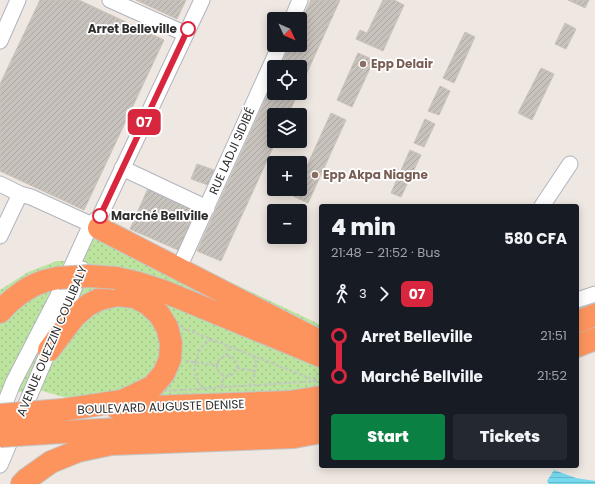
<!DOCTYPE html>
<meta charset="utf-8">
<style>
:root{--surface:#171b24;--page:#242831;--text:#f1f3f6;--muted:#9ea1a6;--accent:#0b8043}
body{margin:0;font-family:Poppins,sans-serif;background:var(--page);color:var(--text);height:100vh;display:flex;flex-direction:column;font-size:15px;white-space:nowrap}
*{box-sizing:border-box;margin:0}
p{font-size:13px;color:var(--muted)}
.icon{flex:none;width:22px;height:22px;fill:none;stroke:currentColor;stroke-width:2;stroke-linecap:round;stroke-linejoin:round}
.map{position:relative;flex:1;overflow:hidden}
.panel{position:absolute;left:319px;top:204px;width:260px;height:264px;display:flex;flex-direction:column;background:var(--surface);border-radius:4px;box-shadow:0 2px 10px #0003}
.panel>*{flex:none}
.badge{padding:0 8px;border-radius:6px;font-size:14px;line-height:26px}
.needle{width:26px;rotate:134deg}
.buttons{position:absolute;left:267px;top:12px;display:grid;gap:8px}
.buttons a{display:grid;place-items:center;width:40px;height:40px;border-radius:4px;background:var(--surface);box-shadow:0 2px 10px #0003;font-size:20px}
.map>.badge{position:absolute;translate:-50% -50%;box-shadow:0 0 0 2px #fff}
.legs{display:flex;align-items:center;gap:6px;height:44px;padding:0 12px;font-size:13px}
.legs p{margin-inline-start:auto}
.headline{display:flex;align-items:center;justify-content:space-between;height:68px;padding:0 12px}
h1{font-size:22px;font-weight:800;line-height:30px}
.action{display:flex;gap:8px;margin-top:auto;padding:8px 12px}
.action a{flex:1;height:46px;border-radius:4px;background:var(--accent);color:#fff;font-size:16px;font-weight:800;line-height:46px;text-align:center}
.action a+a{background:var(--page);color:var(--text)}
ul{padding:0 12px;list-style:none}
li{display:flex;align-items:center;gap:14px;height:40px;font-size:15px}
li i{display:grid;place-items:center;width:6px;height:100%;margin:0 5px;background:currentColor}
li i::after{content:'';width:10px;height:10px;margin:-5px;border:3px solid;border-radius:50%;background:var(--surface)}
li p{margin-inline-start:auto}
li:first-child i{background:linear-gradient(#0000 50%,currentColor 0)}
li:last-child i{background:linear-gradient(currentColor 50%,#0000 0)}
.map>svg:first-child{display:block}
.grass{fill:url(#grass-dots)}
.water{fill:url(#water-rules)}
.building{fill:url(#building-hatch);stroke:#cac3ba}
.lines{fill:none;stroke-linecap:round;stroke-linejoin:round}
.minor-casing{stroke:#b1b4bd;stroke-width:17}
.highway-casing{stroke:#c4c4c4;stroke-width:24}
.path{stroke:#c4c4c4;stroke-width:2;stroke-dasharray:3 2;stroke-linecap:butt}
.minor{stroke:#fff;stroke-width:15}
.highway{stroke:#fd945e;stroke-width:22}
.highway-bridge-casing{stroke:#c4c4c4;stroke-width:24;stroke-linecap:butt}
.highway-bridge{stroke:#fd945e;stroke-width:22}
.line-1-casing{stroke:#fff;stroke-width:9}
.line-1{stroke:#d7263d;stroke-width:6}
.stop-1-dot{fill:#fff;stroke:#d7263d;stroke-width:2}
.education-dot{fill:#8d6e63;stroke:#fff;stroke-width:1.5}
.labels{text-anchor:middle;stroke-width:3.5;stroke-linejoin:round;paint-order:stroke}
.stop-label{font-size:12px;font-weight:bold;fill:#2e2e2e;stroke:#fff;text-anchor:end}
.education-label{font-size:12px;font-weight:bold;fill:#785e54;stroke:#fff;text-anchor:start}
.street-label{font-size:12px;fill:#2e2e2e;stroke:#fff}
</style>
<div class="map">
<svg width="595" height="484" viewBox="0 0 595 484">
<defs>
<pattern id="grass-dots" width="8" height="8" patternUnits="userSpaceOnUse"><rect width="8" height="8" fill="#bce49f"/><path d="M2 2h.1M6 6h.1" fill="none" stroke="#a2c489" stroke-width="1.8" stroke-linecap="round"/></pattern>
<pattern id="water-rules" width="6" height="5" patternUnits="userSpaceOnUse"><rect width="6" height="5" fill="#76d9ee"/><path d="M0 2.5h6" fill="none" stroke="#6bc"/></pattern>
<pattern id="building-hatch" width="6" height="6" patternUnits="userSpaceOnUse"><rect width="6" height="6" fill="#c8c2bc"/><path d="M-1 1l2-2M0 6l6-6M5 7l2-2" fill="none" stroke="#aca7a2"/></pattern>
</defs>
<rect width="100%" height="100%" fill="#efe7e1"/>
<!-- grass -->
<path class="grass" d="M89 215 321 325V387L286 391 193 397 70 399 39 390 0 394V290L28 272 57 261H66Z"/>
<!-- water -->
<path class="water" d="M554 470 576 478 595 481V484H549L547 481Z"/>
<!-- building -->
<path class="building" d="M40 0H79L164 40 84 210 0 171V84Z
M136 0H186L177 19Z
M311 0H340L300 88V67H280L290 45H300V23Z
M383 0H394L404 5 383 51 356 39 360 30 367 33Z
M568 0H589L585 8Z
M565 23 576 29 566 49 555 44Z
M465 32 475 37 454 83 443 78Z
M358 53 374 60 352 107 337 100Z
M541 68 554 74 532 120 518 113Z
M274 80V93H298L288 115H274V141H276L221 261 197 251Z
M440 86 450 91 439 115 428 111Z
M331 113 346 120 308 203 293 196 296 189H300V181Z
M425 119 435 124 424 147 414 143Z
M410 150 421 155 401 197 391 193Z
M197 164 214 170 208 185 191 179Z
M149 186 197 207 178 250 130 229Z"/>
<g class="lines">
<defs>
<path id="minor" d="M110 0 186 34
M292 19 300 0
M0 41 18 0
M122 168 207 208
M0 184 20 194
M542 206 570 164
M0 236 20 194 31 197 99 228
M184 257 280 45
M577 300 595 294
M0 416 13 383 61 290 91 224 100 216 202 0
M0 465 49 350 82 269"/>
<path id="highway" d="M99 228 321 342
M116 278 138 283 163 291 321 356
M0 312C10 300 27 287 42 282 47 280 53 279 58 278
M577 322 595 315
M577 346 595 339
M49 350 74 317 88 305 100 299 117 295 135 297 148 304 159 314 167 327 171 343 170 359 164 373 153 386 137 394 122 401 62 410
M117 408 289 402 321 397
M63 432 291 420 321 417
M22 484 27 479 51 462 78 451 111 444 294 437 321 432"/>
</defs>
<!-- minor casing -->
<use href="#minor" class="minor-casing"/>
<!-- highway casing -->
<use href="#highway" class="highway-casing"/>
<!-- path -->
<path class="path" d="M178 326 317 381 165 391C181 366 184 356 178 326Z
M217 366a10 10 0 1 1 20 0a10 10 0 1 1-20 0Z
M227 356 228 346
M186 361 216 365
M237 368 256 371
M249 386C256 376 257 368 255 356
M222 387 224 376
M204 389C202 386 199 384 198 381 192 369 195 354 204 345 206 343 209 341 212 339"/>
<!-- minor -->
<use href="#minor" class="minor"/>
<!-- highway -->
<use href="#highway" class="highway"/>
<defs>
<path id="highway-bridge" d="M58 278 89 276 116 278
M0 415 62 410
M0 436 63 432"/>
</defs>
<!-- highway-bridge casing -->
<use href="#highway-bridge" class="highway-bridge-casing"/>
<!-- highway-bridge -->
<use href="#highway-bridge" class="highway-bridge"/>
</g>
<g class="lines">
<defs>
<path id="line-1" d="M100 216 188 29"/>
</defs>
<!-- line-1 casing -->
<use href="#line-1" class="line-1-casing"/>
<!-- line-1 -->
<use href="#line-1" class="line-1"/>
</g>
<!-- markers -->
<g class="stop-1-dot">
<circle cx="188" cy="29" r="7"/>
<circle cx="100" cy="216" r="7"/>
</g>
<g class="education-dot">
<circle cx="363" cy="64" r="4"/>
<circle cx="315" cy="175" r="4"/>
</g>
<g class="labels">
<!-- stop labels -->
<g class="stop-label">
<text x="177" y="33">Arret Belleville</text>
<text x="111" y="220" text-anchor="start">Marché Bellville</text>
</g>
<!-- education labels -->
<g class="education-label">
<text x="371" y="68">Epp Delair</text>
<text x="323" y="179">Epp Akpa Niagne</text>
</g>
<!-- street labels -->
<g class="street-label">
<text transform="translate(232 151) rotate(-66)" y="4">RUE LADJI SIDIBÉ</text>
<text transform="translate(52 341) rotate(-67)" y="4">AVENUE OUEZZIN COULIBALY</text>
<text transform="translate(161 407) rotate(-2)" y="4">BOULEVARD AUGUSTE DENISE</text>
</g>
</g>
</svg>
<div class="buttons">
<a><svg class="needle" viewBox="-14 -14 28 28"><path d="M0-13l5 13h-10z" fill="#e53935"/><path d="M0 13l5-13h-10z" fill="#9ea1a6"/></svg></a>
<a><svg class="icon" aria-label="locate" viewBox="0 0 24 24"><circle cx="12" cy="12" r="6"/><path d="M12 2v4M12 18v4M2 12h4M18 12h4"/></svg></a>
<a><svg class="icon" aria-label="layers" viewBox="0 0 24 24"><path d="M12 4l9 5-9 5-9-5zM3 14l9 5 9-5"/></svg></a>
<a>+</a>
<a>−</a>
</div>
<b class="badge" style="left:144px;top:122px;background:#d7263d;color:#fff">07</b>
<section class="panel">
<div class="headline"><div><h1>4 min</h1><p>21:48 – 21:52 · Bus</p></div><b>580 CFA</b></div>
<div class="legs"><svg class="icon" aria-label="walk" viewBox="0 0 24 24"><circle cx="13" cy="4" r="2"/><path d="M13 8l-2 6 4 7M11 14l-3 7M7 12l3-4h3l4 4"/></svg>3<svg class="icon" aria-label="forward" viewBox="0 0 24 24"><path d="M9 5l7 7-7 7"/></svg><b class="badge" style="background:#d7263d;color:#fff">07</b></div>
<ul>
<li><i style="color:#d7263d"></i><b>Arret Belleville</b><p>21:51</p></li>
<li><i style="color:#d7263d"></i><b>Marché Bellville</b><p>21:52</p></li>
</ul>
<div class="action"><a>Start</a><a>Tickets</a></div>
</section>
</div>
